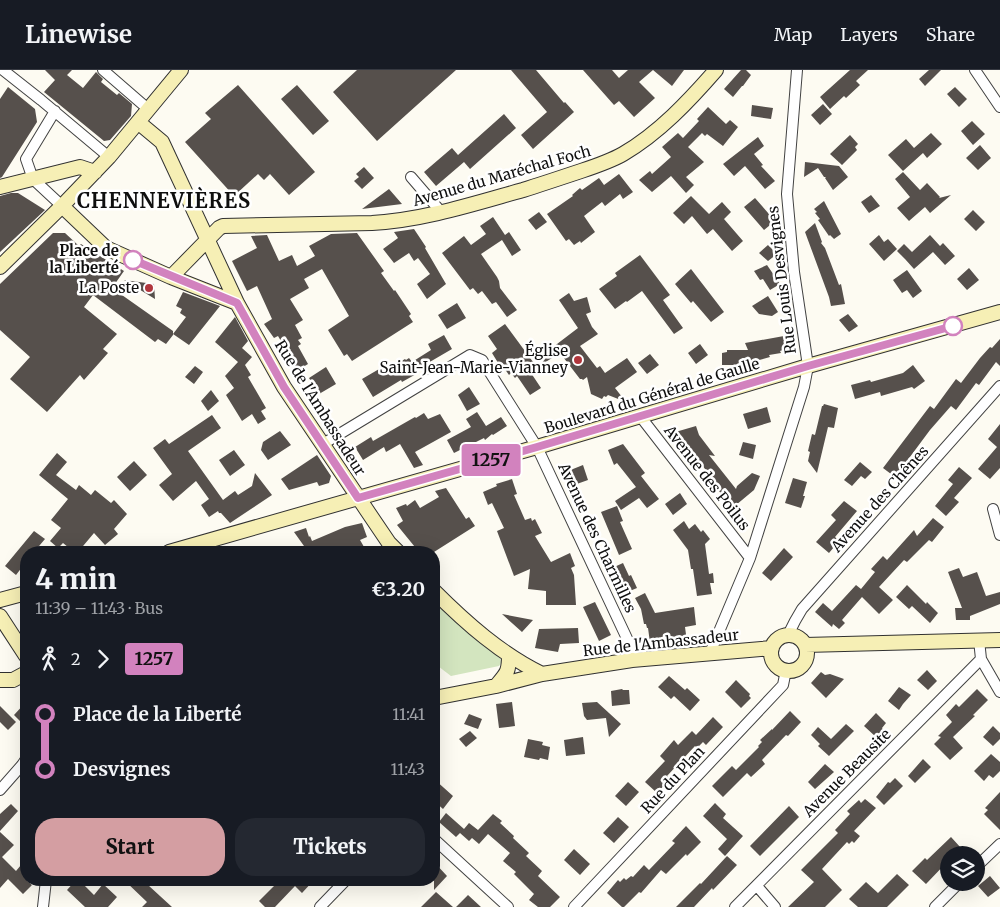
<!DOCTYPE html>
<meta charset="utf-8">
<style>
:root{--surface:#171b24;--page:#242831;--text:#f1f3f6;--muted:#9ea1a6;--line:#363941;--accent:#d49ea2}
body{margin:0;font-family:Merriweather,serif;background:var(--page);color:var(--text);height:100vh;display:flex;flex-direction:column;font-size:19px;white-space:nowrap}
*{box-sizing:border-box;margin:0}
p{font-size:16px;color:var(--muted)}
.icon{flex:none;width:28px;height:28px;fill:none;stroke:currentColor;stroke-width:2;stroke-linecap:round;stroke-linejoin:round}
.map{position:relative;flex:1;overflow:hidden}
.drawer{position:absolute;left:20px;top:476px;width:420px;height:340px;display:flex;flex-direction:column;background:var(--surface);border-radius:20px;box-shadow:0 5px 20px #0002}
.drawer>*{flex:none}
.badge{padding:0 10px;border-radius:4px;font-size:18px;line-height:32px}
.buttons{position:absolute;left:940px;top:776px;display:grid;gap:10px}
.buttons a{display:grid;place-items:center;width:45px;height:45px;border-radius:50%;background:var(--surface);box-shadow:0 5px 20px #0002;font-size:25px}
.map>.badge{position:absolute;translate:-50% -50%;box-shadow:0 0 0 2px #fff}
.legs{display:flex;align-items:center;gap:8px;height:55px;padding:0 15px;font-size:16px}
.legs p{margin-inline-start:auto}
.headline{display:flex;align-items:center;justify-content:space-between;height:85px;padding:0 15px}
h1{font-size:28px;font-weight:800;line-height:38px}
.primary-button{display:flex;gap:10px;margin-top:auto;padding:10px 15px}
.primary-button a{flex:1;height:58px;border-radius:20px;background:var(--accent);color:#111;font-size:20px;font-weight:800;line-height:58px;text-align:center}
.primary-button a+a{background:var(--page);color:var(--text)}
ul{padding:0 15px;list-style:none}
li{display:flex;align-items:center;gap:18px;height:55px;font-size:19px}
li i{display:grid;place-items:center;width:8px;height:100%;margin:0 6px;background:currentColor}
li i::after{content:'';width:12px;height:12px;margin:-6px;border:4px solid;border-radius:50%;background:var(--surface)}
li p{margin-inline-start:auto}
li:first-child i{background:linear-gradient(#0000 50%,currentColor 0)}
li:last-child i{background:linear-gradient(currentColor 50%,#0000 0)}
header{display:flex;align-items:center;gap:30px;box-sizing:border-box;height:70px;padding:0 25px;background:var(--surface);border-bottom:1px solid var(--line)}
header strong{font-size:24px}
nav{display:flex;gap:28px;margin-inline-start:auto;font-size:18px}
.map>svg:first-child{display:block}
.green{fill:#d3e5bf}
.building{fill:#56504c}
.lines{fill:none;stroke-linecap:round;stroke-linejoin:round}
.street-casing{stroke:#424242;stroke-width:12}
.secondary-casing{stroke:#313131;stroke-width:16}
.street{stroke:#fff;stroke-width:10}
.secondary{stroke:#f6efb5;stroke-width:14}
.line-1-casing{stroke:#fff;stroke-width:11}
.line-1{stroke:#d282be;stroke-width:8}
.stop-1-dot{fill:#fff;stroke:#d282be;stroke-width:2.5}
.poi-dot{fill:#b0363c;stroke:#fff;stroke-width:2}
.labels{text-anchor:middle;stroke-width:5;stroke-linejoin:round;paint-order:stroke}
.street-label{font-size:15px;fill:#0f0f0f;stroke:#fff}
.stop-label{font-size:15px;font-weight:bold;fill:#0f0f0f;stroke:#fff;text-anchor:end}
.poi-label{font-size:15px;fill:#0f0f0f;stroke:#fff;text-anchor:end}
.district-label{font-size:20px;font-weight:bold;letter-spacing:1px;fill:#0f0f0f;stroke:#fff}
</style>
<header>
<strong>Linewise</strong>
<nav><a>Map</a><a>Layers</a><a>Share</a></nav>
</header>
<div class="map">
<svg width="1000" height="837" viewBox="0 0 1000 837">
<rect width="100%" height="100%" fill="#fdfbf2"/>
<!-- green -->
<path class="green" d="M434 527 480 573 500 586 501 593 499 596 451 606 434 593Z"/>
<!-- building -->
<path class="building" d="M45 0H72L67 5 83 18 96 2 103 9 101 12 117 25 119 23 132 34 131 46 110 70 104 71 44 22 55 10Z
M357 0H456L377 71 333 22Z
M511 0H536L564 33 565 32 574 42 533 79 521 65 547 42Z
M583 0H612L619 8 628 0H684L672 16 653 0 639 12 655 28 634 47 619 31 614 35Z
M741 0H746L751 5 743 16H742L733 27 724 19Z
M850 0H868L856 11 860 15 846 28 844 26 830 39 820 27Z
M929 0H941L925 16 919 9Z
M238 15 315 102 289 125 270 104 264 110 258 104 234 126 185 72 211 49 205 43Z
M297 15 329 51 313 65 281 29Z
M8 17 35 39 37 52 2 107 0 108V29Z
M955 17 967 29 959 37 947 24Z
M823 34 832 44 820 55 811 45Z
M752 35 773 38 771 49 751 46Z
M708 37 726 54 730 50 738 57 723 76 707 64 705 66 702 63 688 77 704 92 686 107 694 115 686 123 671 106 652 122 639 110 650 101 652 104 671 87 662 77 678 63 683 68 699 51 697 49Z
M504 44 516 58 470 99 464 92 436 116 424 102 452 78 458 85Z
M972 51 985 64 973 75 961 61Z
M931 63 942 74 927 88 923 83 903 101 888 85 906 69 914 78Z
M850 65 858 74 855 77 857 80 842 95 830 84Z
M758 67 764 76 754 84 763 95 761 96 775 111 765 119 745 96 734 106 723 94Z
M980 75 991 88 978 100 966 88Z
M805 92 839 96 848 107 833 120 825 108 826 107H824L818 98 804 107Z
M364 97 374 108 362 119 354 111 359 107 356 104Z
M903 102 920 120 927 113 940 127 939 128 951 125 930 143 925 137 909 151 897 138 910 127 895 109Z
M619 104 633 122 623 129 620 124 605 136 602 132 584 146 595 162 581 173 580 171 574 175 569 169 566 171 547 144 573 126 572 125 580 118 582 120 599 108 604 115Z
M389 119 402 134 362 139Z
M11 123H18L45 140 0 182V126Z
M871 125 880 136 869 143 861 132Z
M691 126 709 144 722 132 731 142 724 149 743 171 732 181 713 159 707 164 692 146 684 154 673 143Z
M755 128 775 151 764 160 744 137Z
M824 131 841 164 834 169 830 165 829 166 818 150 820 149 815 143 817 142 814 139Z
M973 140 985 152 976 161 964 149Z
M539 142 547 152 536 160 528 150Z
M493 147 505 165 509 162 521 180 512 186 502 170 481 184 497 207 499 211 500 218 517 240 507 247 496 232 492 234 482 221 478 224 473 218 470 220 442 183 464 166 471 175 486 164 480 156Z
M815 153 822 172 821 173 825 178 839 215 841 214 845 234 831 236 829 227 805 162Z
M414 159 426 177 425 178 446 214 427 229 417 214 430 204 418 188 414 191 409 183 394 193 383 179 398 168 394 162Z
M53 163H65L79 176 81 174 124 201 112 218 173 261V265L166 274 158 269 155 272 93 225 84 237 117 264 103 279 108 283 84 310 80 305 47 342 10 309 30 287 0 260V214Z
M357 163 384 201 381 203 394 221 395 220 411 244 409 246 413 252 352 291 347 284 344 286 328 260 349 246 322 199 304 209 309 218 290 229 303 250 295 255 302 268 298 270 301 274 298 276 308 294 298 300 278 266 274 268 264 254 272 249 257 216 247 221 232 191 257 178 251 166 267 165 279 191 292 185 297 196 315 186 309 176 331 164Z
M879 165 884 172 888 169 897 179 884 191 869 174Z
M930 165 940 176 943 173 955 186 945 195 933 182 914 199 905 189 906 188 905 189 897 181 904 174 912 182Z
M768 175 777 184 768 191 759 183Z
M640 185 670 225 663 230 683 258 674 264 642 221 627 232 626 231 615 239 599 219 617 206 615 203Z
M767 195 780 214 770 220 763 209 760 210 754 201Z
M969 198 979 210 967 220 957 209Z
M691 199 724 242 711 252 693 231 691 233 675 214Z
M907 200 922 221 913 228 907 220 902 223 893 210Z
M124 210 154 214 155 229Z
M183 222 220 236 189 275 173 264 186 247 180 243 182 239 176 236Z
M569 223 574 231 587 227 591 242 586 244 592 257 598 264 580 276 597 298 600 296 605 303 627 288 637 302 615 318 626 332 608 325 606 327 604 326 602 329 591 324 587 307 583 310 582 309H580L560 283 544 293 540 287 578 258 559 230Z
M768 226 778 242 772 246 759 244 752 236Z
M457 233 466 248 447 259 438 245Z
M848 244 858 256 849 262 839 250Z
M235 247 248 271 242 278 252 287 245 295 251 305 248 307 266 338 261 341 266 349 258 354 252 344 242 351 226 325 234 318 225 306 238 292 215 272Z
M505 254 536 296 529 300 541 318 530 325 517 306 515 308 511 303 509 305 502 295 500 296 492 283 497 279 488 266Z
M444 265 452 279 416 300 418 303 402 312 401 310 373 327 362 309 386 295 388 299 405 289 406 290 409 288 412 292 431 280 428 274Z
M784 266 786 279 780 281 781 283 769 285 770 287 748 293 747 290 739 295H722V283L727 282V280H748L745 273Z
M1000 269V296L996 292 979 315 976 313 956 340 951 336 930 360 895 407 883 398 930 336 934 339 956 309 961 313 980 288 990 277 992 278Z
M700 274 708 285 696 294 688 283Z
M650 284 659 295 647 304 638 293Z
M913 295 925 311 914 319 912 317 881 326 880 322 855 329 851 315 870 310 871 312 903 303Z
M195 296 203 302 194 314 185 307Z
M326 297 336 314 319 324 309 308Z
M469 317 480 334 467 341 458 325Z
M211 320 219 331 208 341 201 331Z
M824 334 838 338 834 358 828 357 817 403 808 391 810 382 808 381 812 364 815 365 822 336H823Z
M767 337 771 352 748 359 743 344Z
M477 342 486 356 501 347 507 356 493 365 492 364 485 370 484 368 454 383 447 370 471 357 466 349Z
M424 343 428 349 440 344 451 362 415 382 423 395 414 398 400 374 386 382 384 377 363 390 355 377 371 367 373 371 415 347 416 348Z
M212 345 221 358 188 381 223 430 235 421 238 425 252 416 255 403 272 425 230 453 221 443H219L218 441 209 447 201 435 209 429 196 411 173 431 159 415 172 404 153 378 165 369 169 374Z
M1000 354V398L990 409 978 399 997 377 988 369Z
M696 356 699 365 715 386 709 385 736 419 737 416 752 403 760 406 754 420 730 440 731 436 707 406 709 404 683 371 675 373 672 363Z
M280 361 291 375 268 390 261 380 263 372Z
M743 372 756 375 753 389 739 385Z
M623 374 645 403 641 406 659 429 647 438 639 428 621 440 615 431 636 417 617 393 614 395 608 380Z
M234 380 245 395 230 406 219 390Z
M57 383 67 392 56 405 76 420 79 415 91 425 95 420 111 433 114 430 127 444 114 459 118 464 105 475 94 463 78 482H74L63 473 58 478 50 471 61 458 51 450 68 429 39 405Z
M317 385 331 406 329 413 319 416 317 412 289 420 281 409Z
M134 391 147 405 130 421 117 407Z
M860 392 872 402 865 409 861 406 852 416 844 410Z
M583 395 588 410 574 415 568 401Z
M959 397 972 408 954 428 959 432 946 446 935 436 953 414 948 410Z
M793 408 807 412 803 426H805L801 438 785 433Z
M512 409 517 424 514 425 525 450 531 448 532 451 535 449 542 463 535 466 551 492 570 483 575 496 571 498 574 505 576 535H546V521L528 519 530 499 514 506 497 461 504 458 492 433 488 435 483 422 497 416 496 414Z
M446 418 466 449 469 447 475 456 434 482H419L397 455 403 451 396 438 406 434 407 436 415 430 420 438 439 427 435 421Z
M680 423 687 434 673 445 665 434Z
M844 431 857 441 835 467 839 471 829 483 816 472 836 450 831 445Z
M617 436 623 451 620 452 632 479 619 485 601 442Z
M933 448 944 457 932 472 929 470 907 492 904 490 879 517 893 530 879 544 862 527 842 550 845 553 839 559 833 554 832 557 815 542 823 533 832 541 856 515 861 519 875 502 871 499 883 486 887 490 914 460 917 466Z
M684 451 689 459 695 454 701 462 703 460 710 469 705 474 709 504 713 503 714 513H710L712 524 697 526 693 499H691L688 480 673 460Z
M362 453 367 467 360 470 367 482H295L304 476 294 462 306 458 309 467 310 466 312 471 345 457Z
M34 461 45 469 34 482H26V492L16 505 5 496Z
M784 478 793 487 771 511 762 503Z
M623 493 629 506 631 505 637 518 625 523 619 510 618 511 612 498Z
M959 498 963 507 977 502 986 526 1000 522V534L970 546V550H956L955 538H962L948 502Z
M907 515 926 534 927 532 938 543 930 553 912 536 909 539 896 527Z
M645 523 655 543 694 537 696 555 685 557 687 572 684 573V576L651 580 648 558H647L646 554H644L641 539 635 528Z
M595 532 611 565 599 571 583 537Z
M502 544 533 550 522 562Z
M578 558 579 573 560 574 558 582 535 578 539 559Z
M927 600 937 611 928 620 917 610Z
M821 602 825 605 830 604 844 609 826 628 811 613Z
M669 606 685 620 687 618 700 630 690 641 674 626 671 629 658 617Z
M736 610 750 624 749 626 751 628 741 638 725 622Z
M899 617 911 625 903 634 899 640 888 631Z
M622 619 623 620H629L630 634 612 636 611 621Z
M977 619 988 630 973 645 975 646 953 667 963 678 950 690 934 674 941 667 938 666 952 652 946 645 956 634 959 637Z
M26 632V657L14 645Z
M512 632 515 656 499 658 496 634Z
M597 632 621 654 609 667 606 648 587 650 584 646 582 633Z
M0 636 16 652 8 660 0 652Z
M790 641 801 652 788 666 786 665 762 690 765 694 751 707 747 703 723 727 712 716 732 696 736 700 759 677 758 676 762 672 760 670 772 659V660Z
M876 643 886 653 882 658 883 660 876 667 864 656Z
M469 644 482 649 478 659 464 654Z
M713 647 723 657 706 675 703 672 697 678 695 676 667 706 670 709 657 723 645 712 665 691 660 686 674 670 678 675 692 661 696 665Z
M846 654 854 661 829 686 818 676 820 674 811 665 818 657 831 669Z
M993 656 1000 663V669L993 676 983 667Z
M470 661 477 668 466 677 459 669Z
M583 667 585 684 566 686 564 670Z
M528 669 543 672 542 675 550 677 548 690 540 688 539 690 524 687Z
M991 684 1000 692V701L993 708 989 705 984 711 974 701Z
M923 689 931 697 915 713 908 706Z
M825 694 834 702 815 719 808 712Z
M895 708 903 716 884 735 876 727 888 712 890 713Z
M434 709 453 726 443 739 434 731Z
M628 712 639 722 626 736 615 726Z
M1000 722V760L984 744 988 740 985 738Z
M865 729 876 738 854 761 860 766 854 773 852 771 849 774 847 772 822 799 842 820 825 837H788L814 812 801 800 838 763 835 760 850 744 847 741 859 730 861 733Z
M715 733 726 744 723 748 743 766 725 786 718 779 727 769 703 746Z
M11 734 18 741 0 761V744Z
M789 736 799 747 760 786 750 776Z
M446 743 464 759 469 753 478 760 493 744 502 751 500 753 514 766 513 768 529 783 526 786 542 801 538 806 560 827 550 837H538L529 830 534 824 514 804 516 802 503 791 510 783 488 764 479 774 472 768 469 771 460 763 456 767 439 752Z
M618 747 629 757 614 773 603 763Z
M686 756 701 772 687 786 686 784 666 804 661 800 641 823 639 822 624 837H622L607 823 618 810 620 812 624 808 626 810 631 806 633 807 644 795 649 800 675 773 672 771Z
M0 762 14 775 2 787 16 801 21 795 26 801V810L32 815 23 824 8 809 0 818Z
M951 767 961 778 954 785H949V790L926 814 912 801 925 788 927 790Z
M574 779 590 794 580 805 564 790Z
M727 786 737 795 713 820 712 818 694 837H676L700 813 701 814Z
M434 792 447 806 434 820Z
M897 804 909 815 887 837H858L849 829 866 812 878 823Z
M990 806 1000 818 988 827 978 816Z
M76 810H79L94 825 103 814 117 827 108 837H85L67 820Z
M124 810H153L148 815 172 837H142L147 832Z
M280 810H314L302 823 295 816 275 837H265L259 831Z
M436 822 453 837H421Z
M468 825 481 837H456Z"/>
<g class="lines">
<defs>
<path id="street" d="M3 0 41 30 109 87
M103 0 148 39
M975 0 1000 37
M55 41 26 89 33 109 62 136
M411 107 442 143
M640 346 750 488
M323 374 470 285 482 290 537 377 631 577 632 590
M993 439 1000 465
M788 565 795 551 802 539 1000 316
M979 570 981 589 1000 622
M710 583 750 488 804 317 808 296 794 202 787 124 797 0
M0 720 22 695 26 689
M434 769 508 837
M976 797 1000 774
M757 816 775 837
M43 837 46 810
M320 837 346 810
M574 837 783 615 786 600
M735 837 981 589
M935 837 960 812"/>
<path id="secondary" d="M138 52 162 72 237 233 284 317 366 439 389 473 398 482
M0 117 80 97 95 102
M62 136 106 178 171 207 237 233
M0 197 62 136 109 87 181 0
M171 207 219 158 223 156 372 153C424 150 473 134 523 120 542 114 560 108 578 102 593 97 609 92 623 84 659 63 689 31 716 0
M169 482 537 377 808 296 1000 242
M434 521C466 553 501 584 542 604
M0 530 26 523
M0 546 26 586
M771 583a18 18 0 1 1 36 0a18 18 0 1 1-36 0Z
M805 575 1000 570
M0 610H13L26 603
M496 616C507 603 509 602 509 585
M434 628 496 616 542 604 632 590 772 578"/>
</defs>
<!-- street casing -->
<use href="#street" class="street-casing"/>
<!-- secondary casing -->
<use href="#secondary" class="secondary-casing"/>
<!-- street -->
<use href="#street" class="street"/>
<!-- secondary -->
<use href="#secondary" class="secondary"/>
</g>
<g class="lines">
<defs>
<path id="line-1" d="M133 190 237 233 284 317 358 428 537 377 808 296 953 256"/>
</defs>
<!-- line-1 casing -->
<use href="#line-1" class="line-1-casing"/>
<!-- line-1 -->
<use href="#line-1" class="line-1"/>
</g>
<!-- markers -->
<g class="stop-1-dot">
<circle cx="133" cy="190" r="9"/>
<circle cx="953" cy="256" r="9"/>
</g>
<g class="poi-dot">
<circle cx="149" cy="218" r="5"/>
<circle cx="578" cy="290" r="5"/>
</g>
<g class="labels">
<!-- street labels -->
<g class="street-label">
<text transform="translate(502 106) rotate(-16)" y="5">Avenue du Maréchal Foch</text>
<text transform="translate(782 210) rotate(-97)" y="5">Rue Louis Desvignes</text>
<text transform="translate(652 326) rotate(-17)" y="5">Boulevard du Général de Gaulle</text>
<text transform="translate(320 338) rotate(58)" y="5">Rue de l'Ambassadeur</text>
<text transform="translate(707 408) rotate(52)" y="5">Avenue des Poilus</text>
<text transform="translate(880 429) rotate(-48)" y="5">Avenue des Chênes</text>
<text transform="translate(597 468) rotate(65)" y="5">Avenue des Charmilles</text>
<text transform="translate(661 573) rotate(-6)" y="5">Rue de l'Ambassadeur</text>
<text transform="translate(847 703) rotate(-45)" y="5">Avenue Beausite</text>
<text transform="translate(673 710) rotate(-47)" y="5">Rue du Plan</text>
</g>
<!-- stop labels -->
<g class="stop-label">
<text x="119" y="186">Place de<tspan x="119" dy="17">la Liberté</tspan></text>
</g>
<!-- poi labels -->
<g class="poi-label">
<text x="139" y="223">La Poste</text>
<text x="568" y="286">Église<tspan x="568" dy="17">Saint-Jean-Marie-Vianney</tspan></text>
</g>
<!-- district labels -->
<g class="district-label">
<text x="164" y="138">CHENNEVIÈRES</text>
</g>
</g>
</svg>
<div class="buttons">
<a><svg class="icon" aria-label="layers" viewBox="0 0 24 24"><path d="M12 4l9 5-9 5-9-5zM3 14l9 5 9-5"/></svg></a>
</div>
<b class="badge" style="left:491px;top:390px;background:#d282be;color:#111">1257</b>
<section class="drawer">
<div class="headline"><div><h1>4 min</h1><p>11:39 – 11:43 · Bus</p></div><b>€3.20</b></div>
<div class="legs"><svg class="icon" aria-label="walk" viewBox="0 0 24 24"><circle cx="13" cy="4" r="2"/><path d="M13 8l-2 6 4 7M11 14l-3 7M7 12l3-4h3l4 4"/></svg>2<svg class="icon" aria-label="forward" viewBox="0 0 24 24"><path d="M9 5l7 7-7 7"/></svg><b class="badge" style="background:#d282be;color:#111">1257</b></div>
<ul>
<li><i style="color:#d282be"></i><b>Place de la Liberté</b><p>11:41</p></li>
<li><i style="color:#d282be"></i><b>Desvignes</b><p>11:43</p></li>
</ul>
<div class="primary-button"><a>Start</a><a>Tickets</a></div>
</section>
</div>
